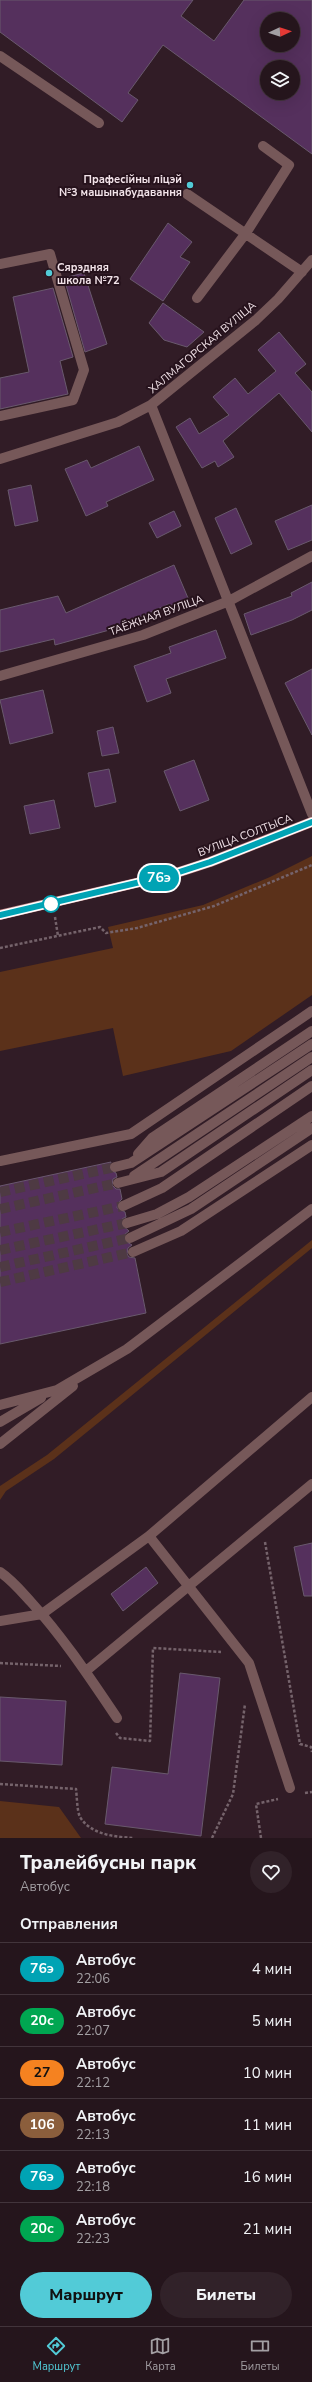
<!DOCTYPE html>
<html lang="ru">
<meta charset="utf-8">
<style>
:root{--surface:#25151c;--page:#312229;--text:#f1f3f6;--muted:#a39fa3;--line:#42343b;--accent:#52cbd7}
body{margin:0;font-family:"Nunito Sans",sans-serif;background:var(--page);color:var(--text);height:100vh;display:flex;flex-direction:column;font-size:15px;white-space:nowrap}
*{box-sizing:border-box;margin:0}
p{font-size:13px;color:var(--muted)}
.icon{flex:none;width:22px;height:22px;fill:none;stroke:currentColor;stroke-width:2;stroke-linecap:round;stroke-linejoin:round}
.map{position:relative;height:1838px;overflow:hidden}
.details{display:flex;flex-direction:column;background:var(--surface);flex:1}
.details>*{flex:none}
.badge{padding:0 8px;border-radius:13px;font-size:14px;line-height:26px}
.needle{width:26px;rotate:86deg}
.tools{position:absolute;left:260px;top:12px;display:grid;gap:8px}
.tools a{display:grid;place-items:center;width:40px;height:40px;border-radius:50%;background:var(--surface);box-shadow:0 4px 16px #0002,0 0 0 1px var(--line);font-size:20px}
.map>.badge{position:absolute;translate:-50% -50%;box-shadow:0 0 0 2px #fff}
h2{padding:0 20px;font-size:15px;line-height:36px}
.round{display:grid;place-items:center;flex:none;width:42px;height:42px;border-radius:21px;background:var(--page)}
.head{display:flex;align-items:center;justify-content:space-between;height:68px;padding:0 20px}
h1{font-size:19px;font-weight:800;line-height:30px}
.primary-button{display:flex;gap:8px;margin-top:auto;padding:8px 20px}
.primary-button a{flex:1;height:46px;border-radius:24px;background:var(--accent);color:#111;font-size:16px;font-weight:800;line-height:46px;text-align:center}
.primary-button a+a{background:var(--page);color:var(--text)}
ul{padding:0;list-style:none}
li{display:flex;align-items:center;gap:12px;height:52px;padding:0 20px;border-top:1px solid var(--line)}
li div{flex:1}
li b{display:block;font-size:15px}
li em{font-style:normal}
li .badge{min-width:44px;font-weight:700;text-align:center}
.tabs{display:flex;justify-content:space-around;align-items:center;height:56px;border-top:1px solid var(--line);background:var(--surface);font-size:11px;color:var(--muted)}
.tabs a{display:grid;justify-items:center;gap:2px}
.tabs .active{color:var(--accent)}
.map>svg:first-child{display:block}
.green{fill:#5b311a}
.building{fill:#55305d;stroke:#69596d;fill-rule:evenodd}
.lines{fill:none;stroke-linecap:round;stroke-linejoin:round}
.minor-tunnel{stroke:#4e3a43;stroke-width:10;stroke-dasharray:10 5;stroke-linecap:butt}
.path{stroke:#75636b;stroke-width:2.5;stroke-dasharray:3 2;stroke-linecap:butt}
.minor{stroke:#765859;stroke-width:10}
.major{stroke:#c88d8d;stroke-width:10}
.line-casing{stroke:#fff;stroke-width:9}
.line{stroke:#00a3b4;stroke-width:6}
.poi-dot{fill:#52cbd7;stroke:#26121c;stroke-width:1.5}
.stop-dot{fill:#fff;stroke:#00a3b4;stroke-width:2}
.labels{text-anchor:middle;stroke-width:4;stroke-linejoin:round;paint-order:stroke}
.poi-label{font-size:11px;font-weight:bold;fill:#f2e3e9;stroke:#26121c;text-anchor:end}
.street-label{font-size:11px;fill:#f2e3e9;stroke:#26121c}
</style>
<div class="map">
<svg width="312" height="1838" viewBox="0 0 312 1838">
<rect width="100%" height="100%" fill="#311c26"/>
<!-- green -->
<path class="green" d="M312 856V995L231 1051 123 1076 113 1028 0 1051V972L113 948 108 927 203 905 270 877Z
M312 1240V1248L54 1459 6 1491 0 1500V1486L47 1455Z
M0 1801 59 1807 81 1838H0Z"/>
<!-- building -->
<path class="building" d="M0 0H193L181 16 214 41 244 0H312V154L163 45 128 93 138 100 122 122 0 32ZM267 19H293V45H267ZM267 67H293V93H267Z
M168 223 192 242 180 257 190 262 163 301 130 279Z
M84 273 107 344 85 352 66 285 70 284 68 277Z
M53 288 73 357 60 361 68 394 0 409V378L29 372 13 297Z
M163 303 204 332 187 347 164 340 149 323Z
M279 332 306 364 295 373 312 392V432L279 393 223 441 234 457 218 467 215 461 202 468 176 427 190 418 199 434 229 415 213 397 235 378 248 394 276 371 258 350Z
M139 446 154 480 106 502 108 506 86 516 65 469 87 460 91 468Z
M31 485 38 521 15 526 8 490Z
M312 505V540L288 550 275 521Z
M236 508 252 544 231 554 215 518Z
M174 511 181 526 157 538 149 523Z
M174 565 188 598 170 606 169 604 113 629 55 645 54 639 0 652V610L58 596 66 613Z
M312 582V610L292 620 251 635 244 614 292 596 291 593Z
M216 630 226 658 166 679 171 693 147 702 134 666 171 653 169 647Z
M312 669V735L285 683Z
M43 690 53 733 10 744 0 700Z
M113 727 119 753 102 756 97 731Z
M194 760 209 800 180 811 164 771Z
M109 769 116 802 95 807 88 773Z
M54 800 60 828 30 834 24 806Z
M111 1162 109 1169 116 1173 117 1177 113 1179 112 1185 116 1189H120L122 1199 118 1203 117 1208 125 1212 126 1217 122 1219 121 1224 129 1231 124 1235V1240L132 1245 128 1248 127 1254 129 1257 135 1258 146 1313 0 1344V1186Z
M312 1543V1596H304L294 1547Z
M146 1567 158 1583 123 1611 111 1594Z
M180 1673 220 1678 201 1836 105 1824 112 1767 168 1774Z
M0 1697 66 1701 62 1765 0 1761Z"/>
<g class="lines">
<!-- minor-tunnel -->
<path class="minor-tunnel" d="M0 1192 115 1167
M0 1209 118 1183
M0 1232 123 1206
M0 1250 127 1223
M0 1267 130 1238
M0 1282 133 1252"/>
<!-- path -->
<path class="path" d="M55 917 58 936
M0 948 100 927 106 933 137 928 214 906 312 865
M265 1542 300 1744 311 1747 312 1752
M0 1663 61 1666
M116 1733 120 1738 150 1741 153 1648 221 1652
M0 1784 76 1789C77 1797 77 1811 80 1817 91 1835 116 1837 134 1838
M305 1793 312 1792
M212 1838 233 1794 245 1704
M261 1838 256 1804 278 1799"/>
<!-- minor -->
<path class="minor" d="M0 56 99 123
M187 194 302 272
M0 264 50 254 84 370 73 400 0 416
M197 298 246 233 289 165 263 146
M151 405 312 814
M0 459 118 422 151 405 256 320 278 299 312 260
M0 676 143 635 229 601 312 556
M138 1154 152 1138 312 1031
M0 1161 131 1134 312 1011
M115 1167 131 1163 312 1044
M134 1176 312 1057
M118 1183 161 1172 312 1070
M123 1206 162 1188 312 1086
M127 1223 157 1214 189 1197 312 1116
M130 1238 191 1209 312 1128
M133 1252 181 1231 312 1145
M0 1405 57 1390 127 1349 312 1209
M0 1422 41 1398
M0 1444 73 1386
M149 1536 249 1663 290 1788
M0 1572C12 1580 21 1591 31 1602 63 1637 90 1678 117 1718
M0 1621 42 1614 149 1536 312 1397
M86 1671 312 1484"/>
<!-- major -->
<path class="major" d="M0 915 170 875 210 862 312 822"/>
</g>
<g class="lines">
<defs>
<path id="line" d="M0 915 170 875 210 862 312 822"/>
</defs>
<!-- line casing -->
<use href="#line" class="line-casing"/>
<!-- line -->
<use href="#line" class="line"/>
</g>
<!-- markers -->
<g class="poi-dot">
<circle cx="190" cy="185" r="4"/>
<circle cx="49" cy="273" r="4"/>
</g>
<circle class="stop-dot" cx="51" cy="904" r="8"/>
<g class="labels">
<!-- poi labels -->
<g class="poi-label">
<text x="182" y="183">Прафесійны ліцэй<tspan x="182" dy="13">№3 машынабудавання</tspan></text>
<text x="57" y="271" text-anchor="start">Сярэдняя<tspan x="57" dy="13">школа №72</tspan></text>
</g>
<!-- street labels -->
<g class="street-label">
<text transform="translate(202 347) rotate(-40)" y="4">ХАЛМАГОРСКАЯ ВУЛІЦА</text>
<text transform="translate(156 615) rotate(-20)" y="4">ТАЁЖНАЯ ВУЛІЦА</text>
<text transform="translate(245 835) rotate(-21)" y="4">ВУЛІЦА СОЛТЫСА</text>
</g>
</g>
</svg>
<div class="tools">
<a><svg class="needle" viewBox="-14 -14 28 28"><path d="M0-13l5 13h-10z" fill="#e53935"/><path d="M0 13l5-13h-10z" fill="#a39fa3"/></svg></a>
<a><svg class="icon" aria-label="layers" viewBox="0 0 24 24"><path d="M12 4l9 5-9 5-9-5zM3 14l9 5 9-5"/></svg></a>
</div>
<b class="badge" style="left:159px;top:878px;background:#00a3b4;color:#fff">76э</b>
</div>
<section class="details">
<div class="head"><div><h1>Тралейбусны парк</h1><p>Автобус</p></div><a class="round"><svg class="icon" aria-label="heart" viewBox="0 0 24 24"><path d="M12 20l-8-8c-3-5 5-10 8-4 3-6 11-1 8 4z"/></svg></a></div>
<h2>Отправления</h2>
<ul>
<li><span class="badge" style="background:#00a3b4;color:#fff">76э</span><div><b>Автобус</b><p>22:06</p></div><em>4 мин</em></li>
<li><span class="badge" style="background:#00a651;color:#fff">20с</span><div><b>Автобус</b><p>22:07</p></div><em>5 мин</em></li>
<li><span class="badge" style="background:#f58220;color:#111">27</span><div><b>Автобус</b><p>22:12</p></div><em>10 мин</em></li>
<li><span class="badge" style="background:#8b5e3c;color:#fff">106</span><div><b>Автобус</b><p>22:13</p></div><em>11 мин</em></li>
<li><span class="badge" style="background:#00a3b4;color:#fff">76э</span><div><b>Автобус</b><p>22:18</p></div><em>16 мин</em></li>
<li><span class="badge" style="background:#00a651;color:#fff">20с</span><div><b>Автобус</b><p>22:23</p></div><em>21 мин</em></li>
</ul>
<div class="primary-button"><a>Маршрут</a><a>Билеты</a></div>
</section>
<nav class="tabs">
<a class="active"><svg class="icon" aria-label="directions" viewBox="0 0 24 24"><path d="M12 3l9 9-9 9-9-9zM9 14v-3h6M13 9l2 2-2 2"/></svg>Маршрут</a>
<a><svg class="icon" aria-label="map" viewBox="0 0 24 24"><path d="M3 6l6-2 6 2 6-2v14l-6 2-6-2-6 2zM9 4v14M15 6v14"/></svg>Карта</a>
<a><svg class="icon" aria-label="tickets" viewBox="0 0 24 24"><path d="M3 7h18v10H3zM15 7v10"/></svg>Билеты</a>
</nav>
